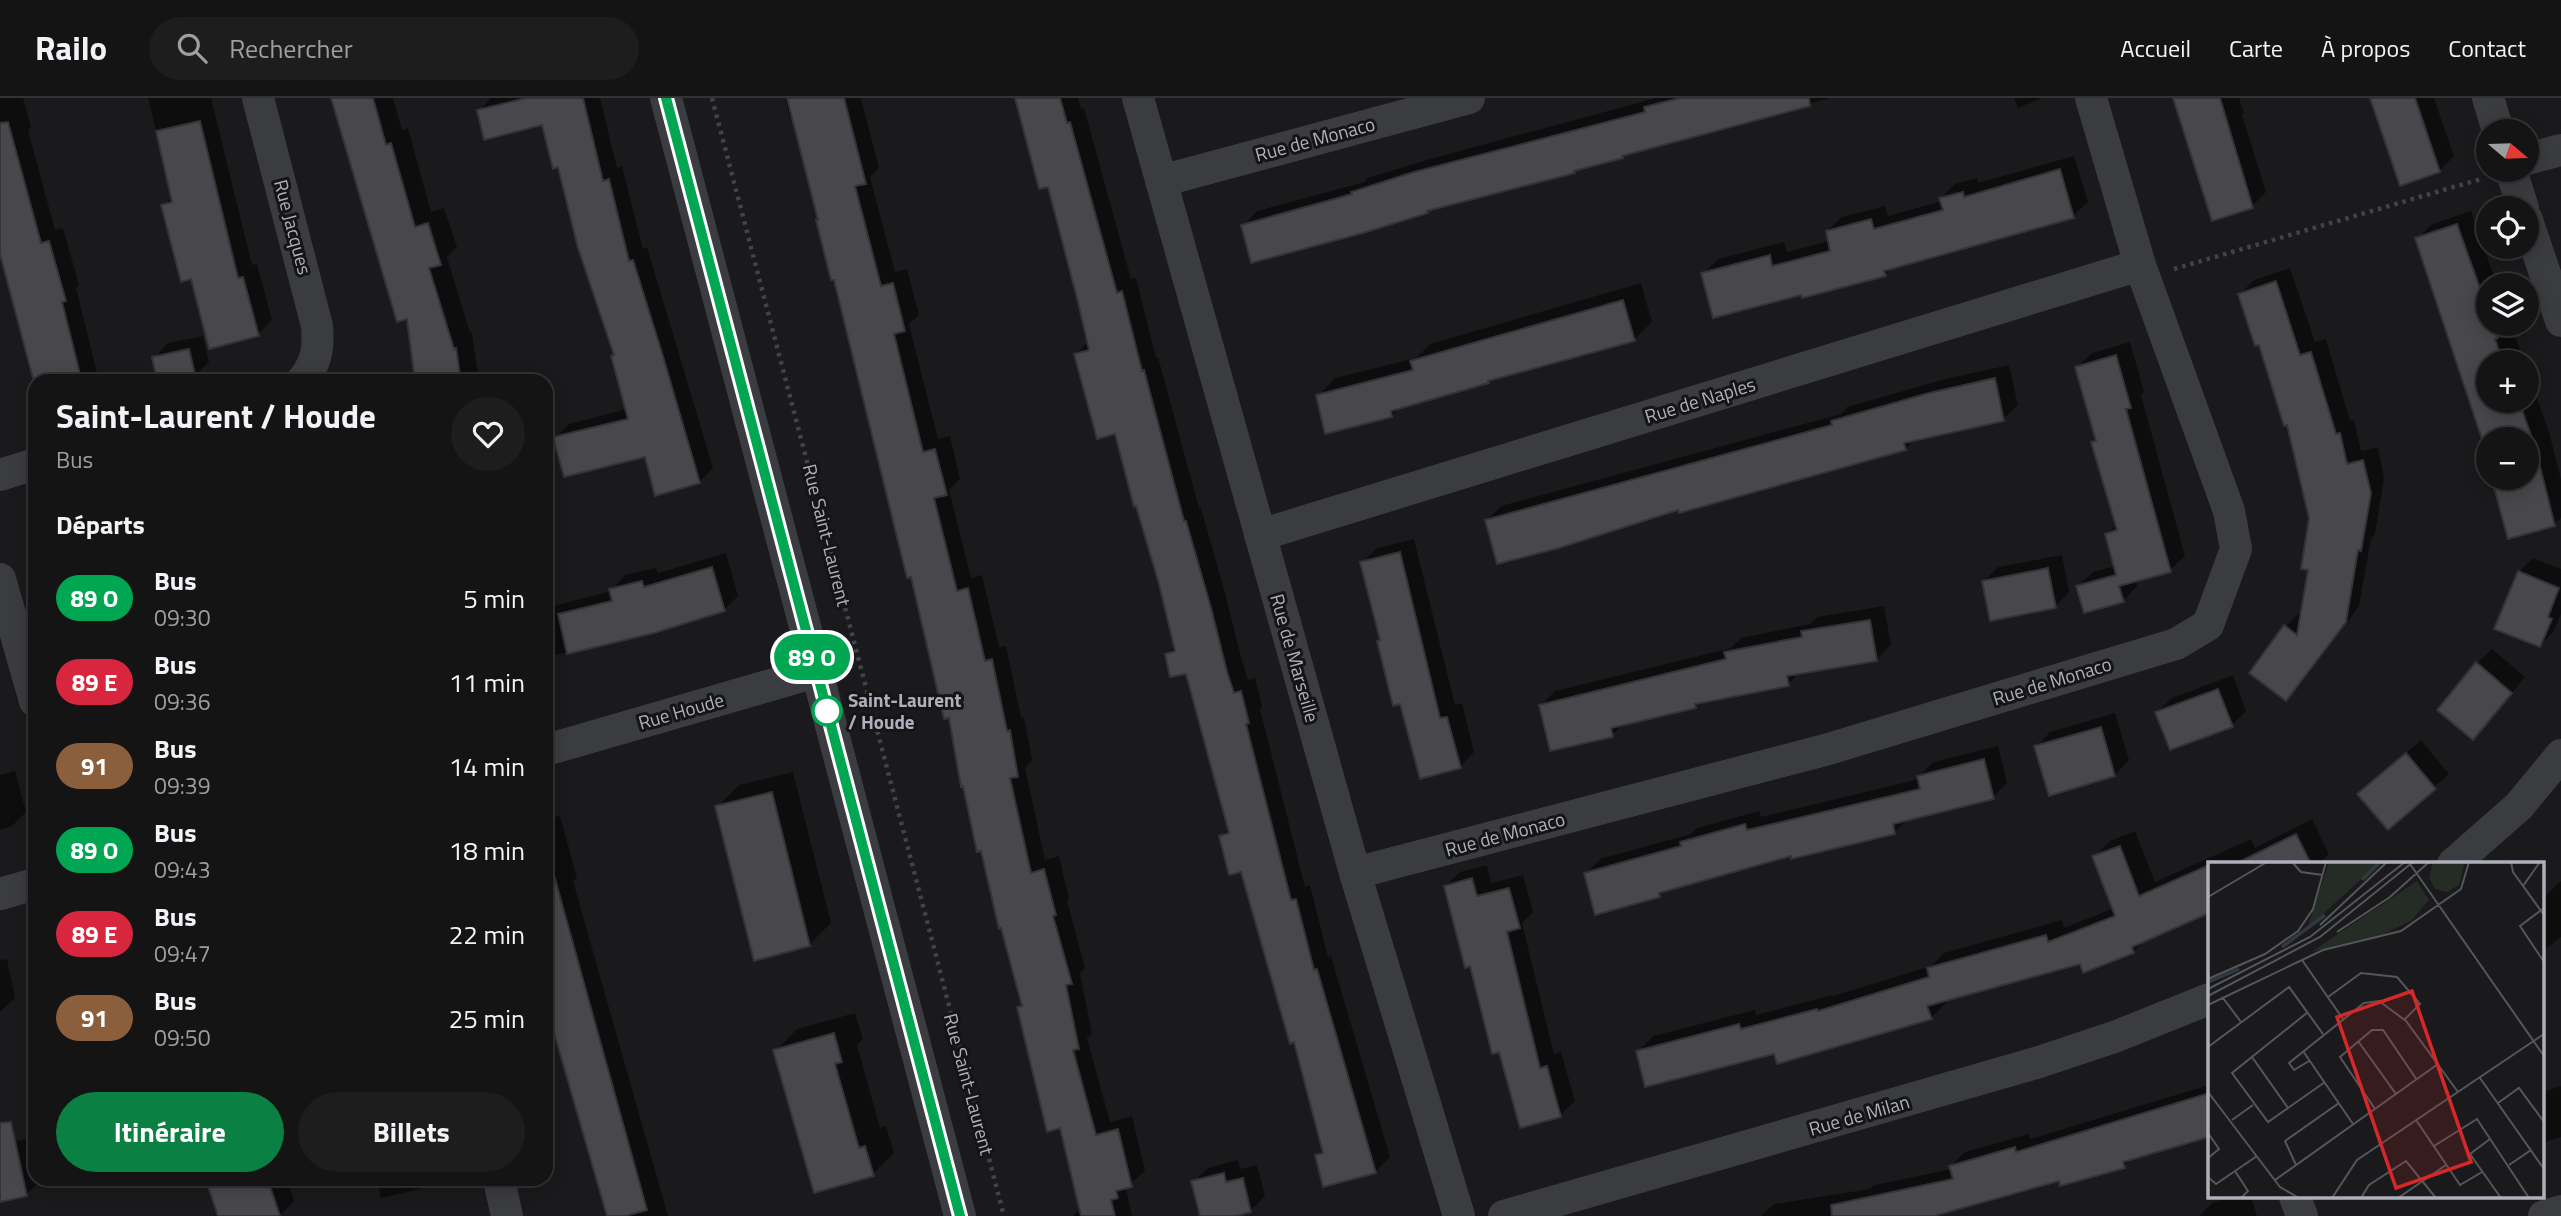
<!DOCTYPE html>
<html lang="fr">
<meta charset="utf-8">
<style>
:root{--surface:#141415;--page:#1d1d1e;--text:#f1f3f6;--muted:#9d9ea0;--line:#333334;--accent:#0b8043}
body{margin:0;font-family:"Titillium Web",sans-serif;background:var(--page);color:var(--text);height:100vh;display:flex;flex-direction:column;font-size:26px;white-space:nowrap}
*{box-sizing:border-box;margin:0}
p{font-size:23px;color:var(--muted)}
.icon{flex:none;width:38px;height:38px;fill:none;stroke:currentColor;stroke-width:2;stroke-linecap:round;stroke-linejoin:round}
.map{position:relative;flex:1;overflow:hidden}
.drawer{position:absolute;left:28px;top:276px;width:525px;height:812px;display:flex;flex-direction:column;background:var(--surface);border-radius:21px;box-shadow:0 4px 18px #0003,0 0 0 2px var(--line)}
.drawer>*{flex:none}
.badge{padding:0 14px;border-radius:23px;font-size:24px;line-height:46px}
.needle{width:46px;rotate:109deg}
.controls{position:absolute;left:2476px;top:21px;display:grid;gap:14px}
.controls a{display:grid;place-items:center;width:63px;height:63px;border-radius:50%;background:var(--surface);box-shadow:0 4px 18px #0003,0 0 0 2px var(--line);font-size:35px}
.map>.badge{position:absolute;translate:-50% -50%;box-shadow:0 0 0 4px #fff}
h2{padding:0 28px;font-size:26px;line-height:63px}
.round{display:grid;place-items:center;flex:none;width:74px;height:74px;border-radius:37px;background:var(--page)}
.head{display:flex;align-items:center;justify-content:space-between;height:119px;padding:0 28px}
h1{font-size:33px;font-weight:700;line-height:52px}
.cta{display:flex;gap:14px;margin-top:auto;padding:14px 28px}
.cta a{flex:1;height:80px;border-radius:42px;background:var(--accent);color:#fff;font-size:28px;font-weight:700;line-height:80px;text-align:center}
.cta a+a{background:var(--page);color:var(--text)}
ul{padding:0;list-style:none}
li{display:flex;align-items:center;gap:21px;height:84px;padding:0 28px}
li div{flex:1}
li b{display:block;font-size:26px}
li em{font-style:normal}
li .badge{min-width:77px;font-weight:700;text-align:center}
header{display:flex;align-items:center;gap:42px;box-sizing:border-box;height:98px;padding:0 35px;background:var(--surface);border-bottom:2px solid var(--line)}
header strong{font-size:33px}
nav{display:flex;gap:38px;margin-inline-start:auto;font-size:24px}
.search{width:490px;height:63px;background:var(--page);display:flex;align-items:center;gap:18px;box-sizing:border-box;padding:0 24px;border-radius:38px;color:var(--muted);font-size:26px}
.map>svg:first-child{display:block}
.shadow{fill:#0007}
.building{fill:#47474c;stroke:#343438;stroke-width:2}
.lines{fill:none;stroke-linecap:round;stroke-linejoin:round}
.path{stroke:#414347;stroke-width:4.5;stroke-dasharray:3.5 5;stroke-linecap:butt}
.minor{stroke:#3b3c40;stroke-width:32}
.line-casing{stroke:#fff;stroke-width:16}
.line{stroke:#00a651;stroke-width:10}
.stop-dot{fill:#fff;stroke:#00a651;stroke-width:3.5}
.labels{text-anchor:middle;stroke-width:6;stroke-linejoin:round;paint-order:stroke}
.street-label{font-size:19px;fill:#aeb1ba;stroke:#151517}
.stop-label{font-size:19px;font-weight:bold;fill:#aeb1ba;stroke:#151517;text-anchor:start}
.inset-river{fill:none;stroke:#31383f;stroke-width:3.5}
.inset-road{fill:none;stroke:#55565b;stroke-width:2}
.view{fill:#d62828;fill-opacity:0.15;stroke:#d62828;stroke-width:3.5}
.inset-edge{fill:none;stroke:#aeb1ba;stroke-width:3.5}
</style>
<header>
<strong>Railo</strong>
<div class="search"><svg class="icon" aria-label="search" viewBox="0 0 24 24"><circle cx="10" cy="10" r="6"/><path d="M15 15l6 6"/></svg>Rechercher</div>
<nav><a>Accueil</a><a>Carte</a><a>À propos</a><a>Contact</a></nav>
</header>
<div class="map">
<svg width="2561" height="1118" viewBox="0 0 2561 1118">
<rect width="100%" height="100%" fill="#1a1a1c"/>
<!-- shadow -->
<path class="shadow" d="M0 0H23L31 29 28 32 55 132 63 130 79 187 76 190 98 279 94 284H36L0 149Z
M148 0H211L252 167 257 166 272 222 258 236 192 179 163 108 172 99Z
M333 0H393L402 32 408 30 431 114 444 110 457 149 447 159 470 235H472L479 284H417L408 219Z
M491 0H600L617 70 622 68 643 151 647 149 713 370 699 384 646 357 555 340 569 326 627 311 616 256 559 67 543 25 479 13Z
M785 0H861L879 70 870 79 895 174 907 171 919 217 909 226 938 341 950 338 960 381 949 392 971 480 982 477 999 549 1006 548 1021 619H1024L1032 662 1025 670 1045 762 1059 758 1069 801 1067 803 1085 870 1080 875 1092 935 1087 940 1110 1024 1132 1018 1145 1073 1126 1090 1132 1118H1073L1081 1110 1061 1028 1048 1032 1018 910 1023 905 950 618 794 19 790 20Z
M1016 0H1078L1081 11 1084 10 1131 181 1136 180 1156 260 1158 259 1199 410H1201L1225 495 1241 559 1248 582 1255 580 1262 609 1260 611 1305 789 1310 787 1328 859 1331 858 1390 1059 1376 1073 1324 1087 1317 1057 1324 1051 1296 942 1242 772 1221 738 1229 730 1187 573 1166 556 1175 548 1160 485 1117 334 1076 256 1088 244 1049 86Z
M1656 0H1830L1624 56 1622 58 1243 128 1257 113 1364 84 1367 80 1430 61Z
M2014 0H2042L2018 10Z
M2175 0H2239L2244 15 2242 17 2266 94 2252 108Z
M2372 0H2434L2454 58 2440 72 2401 86Z
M2074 58 2088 104 2073 118 1893 169 1885 177 1802 195 1703 176 1718 161 1784 144 1787 154 1830 143 1827 133 1842 119 1885 108 1888 118 1942 103 1941 100 1955 86 1977 80 1978 85Z
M2471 113 2497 187H2488V226H2511L2524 264H2488V303H2527V272L2549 334 2561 381V420L2554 426 2494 383 2497 380H2527V341H2488V353L2417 141 2432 126Z
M2290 170 2315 244 2326 241 2350 323 2354 322 2361 353 2378 349 2384 380 2375 436 2371 441 2359 508 2300 587 2286 601V528L2300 514 2303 516 2310 470 2311 420 2289 325 2261 244 2240 196 2254 182Z
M1641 185 1652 224 1634 242 1491 280 1488 284 1401 308 1391 318 1318 298 1335 280 1416 260 1430 246Z
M203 238 209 264 195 278 154 260 168 245Z
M2130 244 2144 294 2141 297 2185 458 2170 472 2136 482 2137 488 2123 503 2078 488 2093 474 2115 468 2107 436 2117 426 2093 345 2097 340 2077 269 2092 255Z
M2009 267 2018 307 2003 321 1915 341 1905 351 1680 410 1487 422 1501 408 1841 316 1847 309 1945 281Z
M1414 441 1455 607 1462 605 1474 654 1460 669 1382 540 1362 465 1377 450Z
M726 455 738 498 724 512 654 533 552 558 546 564V510L611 493 625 477 656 470 658 475Z
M2062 457 2069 494 2055 509 1984 483 1998 469Z
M2533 460 2561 471V516L2554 533 2540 547 2519 474Z
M1884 508 1891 547 1876 562 1800 574 1788 586 1700 604 1695 609 1624 625 1612 637 1541 607 1555 593 1731 550 1741 540 1810 526 1817 519Z
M2492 551 2525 579 2487 625 2477 565Z
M2233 577 2246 613 2232 627 2157 614 2172 600Z
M2115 615 2129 662 2115 677 2036 649 2050 634Z
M2421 642 2449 676 2388 730 2374 682Z
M1998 648 2007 685 1993 699 1909 720 1894 735 1792 755 1666 791 1659 798 1586 776 1600 761 1691 736 1697 730 1759 713 1761 719 1919 681V678L1933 664Z
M15 673 26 714 12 728 0 732V677Z
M793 674 831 825 809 847 717 709 739 687Z
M560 718 577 780 573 783 668 1118H610L546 899V721Z
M2312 721 2329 756 2318 766H2209V813L2145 842 2133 854 2081 864 1946 901 1947 904 1931 920 1775 954H1638L1653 938 1755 912 1756 917 1833 897V898L1931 868 1944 855 2062 822 2064 830 2114 810 2094 759 2110 743 2135 733 2155 784 2251 741 2255 750Z
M1487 767 1491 785 1523 777 1533 814 1522 825 1554 956 1561 954 1575 1003 1560 1017 1500 952 1445 788 1460 774Z
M2561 783V839L2542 854V801Z
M7 861 15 900 0 914V862Z
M855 915 863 941 857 947 880 1030 886 1028 894 1055 873 1076 775 953 797 931Z
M2209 987V1037L2133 1059 2124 1068 2060 1080 1945 1113 1940 1118H1761L1774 1106 1870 1091 1874 1087 1952 1071 1951 1068 1965 1054 2029 1036 2030 1041Z
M2561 988V1039L2542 1045V994Z
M32 1040 35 1056V1082H41L26 1097 0 1102V1047Z
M1238 1062 1240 1071 1257 1067 1265 1098 1250 1113 1229 1118H1202L1193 1084 1208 1070Z
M213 1082H287L294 1103 280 1117 220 1118 209 1086Z
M377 1082H433L424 1090 381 1100Z
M2232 1099H2251L2257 1118H2199L2213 1104Z"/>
<!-- building -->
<path class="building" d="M331 0H373L386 47 391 45 415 129 428 125 441 167 429 170 454 251 456 250 461 284H415L407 221 397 224Z
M526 0H583L603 83 609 81 629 163 633 162 662 255 700 385 655 398 645 359 564 379 553 339 628 321 611 258 614 257 578 150 558 69 553 71 542 27 484 42 477 12Z
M787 0H844L866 86 855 88 881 188 893 185 905 233 894 236 923 354 935 351 947 397 934 400 957 493 968 490 985 563 992 561 1007 633 1010 632 1018 679 1010 680 1031 775 1044 771 1056 817 1053 818 1072 886 1066 887 1079 951 1073 952 1096 1037 1118 1031 1132 1089 1116 1093 1118 1100 1111 1102 1115 1118H1081L1060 1030 1047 1034 1017 909 1022 908 1001 830 999 831 981 753 977 754 963 688 961 689 949 620 944 621 911 479 907 480 834 182H831L816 122H818Z
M1015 0H1060L1067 25 1070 24 1117 195 1122 193 1142 273 1144 272 1184 423H1186L1211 510 1227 574 1234 595 1241 593 1249 625 1246 626 1291 802 1296 801 1314 872 1317 871 1376 1075 1323 1089 1315 1057 1323 1055 1294 944 1290 946 1241 774 1229 777 1219 738 1229 735 1186 576 1170 579 1165 556 1175 553 1159 486 1136 408 1134 409 1115 336 1097 341 1074 256 1089 252 1078 204 1048 89 1039 91Z
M1680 0H1809L1810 8 1622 58 1623 60 1574 73 1575 75 1427 113 1428 115 1363 135 1251 165 1241 127 1352 96 1351 94 1414 74 1645 14 1644 9Z
M2173 0H2220L2253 110 2212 123Z
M2370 0H2415L2440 74 2400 88Z
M200 23 238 180 243 179 259 238 209 251 191 181 181 184 161 107 172 104 156 33Z
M8 24 41 145 49 143 66 203 62 204 82 284H34L0 156V25Z
M2060 71 2074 120 1884 173 1886 178 1802 200 1801 197 1713 220 1701 175 1770 157 1772 168 1830 153 1826 133 1871 121 1874 131 1943 112 1939 100 1963 94 1964 99Z
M2457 126 2488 213V226H2493L2498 240 2495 241 2503 264H2488V303H2519L2535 349 2555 428 2508 441 2492 382 2496 380H2527V341H2488V359L2415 140Z
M2276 183 2300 257 2311 254 2336 336 2340 335 2347 366 2363 362 2371 395 2361 453 2358 452 2346 524 2286 603 2249 575 2284 527 2297 537 2308 472 2301 471 2309 420 2287 327 2284 328 2259 247 2255 248 2238 196Z
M1623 202 1635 243 1488 283 1489 285 1391 313 1392 319 1325 336 1316 297 1413 272 1410 263Z
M189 251 196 280 179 284H157L152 259Z
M2116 257 2131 310 2126 311 2171 474 2119 488 2124 504 2084 515 2076 488 2116 477 2105 436 2117 432 2091 344 2096 343 2075 269Z
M1995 280 2004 323 1904 345 1906 352 1679 415 1678 412 1559 450 1497 466 1485 422 1832 327 1831 323 1929 295Z
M1400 454 1440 620 1447 619 1461 670 1420 681 1400 606 1393 608 1377 543 1380 542 1360 464Z
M712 469 725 513 654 535 567 556 558 516 612 503 609 491 642 483 644 489Z
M2048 470 2056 510 1990 523 1982 483Z
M2518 473 2559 490 2548 519 2552 521 2540 549 2494 531Z
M1870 522 1877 563 1787 578 1789 588 1695 606 1696 610 1611 630 1613 639 1550 653 1539 607 1726 561 1724 554 1802 539 1801 533Z
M2476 564 2512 595 2473 642 2437 612Z
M2218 591 2233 629 2170 652 2155 614Z
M2101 629 2115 678 2049 698 2034 648Z
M2406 655 2436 691 2388 732 2357 696Z
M1984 661 1994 701 1893 726 1895 736 1791 761V758L1659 795 1660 799 1595 817 1584 775 1681 748 1680 744 1745 726 1747 732 1920 691 1917 678Z
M772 694 810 848 754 863 715 708Z
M2296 736 2311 766H2235Z
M2120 748 2139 798 2209 767V815L2132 849 2134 855 2083 875 2080 866 1927 908 1932 921 1777 966 1774 956 1645 989 1636 953 1739 926 1741 931 1817 911 1818 913 1929 879 1927 870 2046 837 2048 844 2115 818 2092 758Z
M554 777 647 1112 625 1118H607L546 907V778Z
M1472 780 1477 798 1509 790 1520 830 1507 834 1540 970 1547 968 1561 1019 1520 1030 1499 954 1492 956 1470 868 1465 870 1444 788Z
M834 935 842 964 835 966 859 1050 865 1048 874 1078 814 1095 773 952Z
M2209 995V1039L2123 1064 2125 1070 2060 1088 2059 1083 1934 1118H1832L1831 1107 1953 1081 1949 1068 2015 1049 2016 1054Z
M11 1024 27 1098 0 1104V1025Z
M1224 1075 1226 1084 1243 1080 1251 1114 1236 1118H1200L1191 1083Z
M206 1082H268L280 1118H218Z"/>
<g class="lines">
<!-- path -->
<path class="path" d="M712 0 1004 1118
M2174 171 2481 81"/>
<!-- minor -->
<path class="minor" d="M258 0 317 228C319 251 316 267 301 284
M666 0 960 1118
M1138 0 1355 775 1459 1118
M2488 0 2498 33
M2527 61 2561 52
M2511 72 2523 110
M1161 83 1469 0
M2527 122 2561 223
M0 377 35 366
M1260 437 2140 167
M0 481 35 603
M546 652 816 574
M2453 766 2519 708 2561 657
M1355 775 1825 652 2176 546 2208 527 2236 451 2229 413 2140 167 2091 0
M0 796 35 786
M499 1082 507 1118
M2295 1099 2302 1118
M1504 1118 2036 965 2117 938 2209 901
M2544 1118 2561 1113"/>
</g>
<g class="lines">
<defs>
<path id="line" d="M666 0 960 1118"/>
</defs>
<!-- line casing -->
<use href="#line" class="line-casing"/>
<!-- line -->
<use href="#line" class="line"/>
</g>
<!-- markers -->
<circle class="stop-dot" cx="827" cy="613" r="14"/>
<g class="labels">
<!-- street labels -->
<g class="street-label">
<text transform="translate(1315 41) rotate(-15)" y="7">Rue de Monaco</text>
<text transform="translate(293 129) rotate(75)" y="7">Rue Jacques</text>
<text transform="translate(1700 302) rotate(-17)" y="7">Rue de Naples</text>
<text transform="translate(827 437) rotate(76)" y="7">Rue Saint-Laurent</text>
<text transform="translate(1295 560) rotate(74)" y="7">Rue de Marseille</text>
<text transform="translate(2052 583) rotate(-17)" y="7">Rue de Monaco</text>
<text transform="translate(681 613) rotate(-16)" y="7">Rue Houde</text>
<text transform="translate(1505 736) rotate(-15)" y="7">Rue de Monaco</text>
<text transform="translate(969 986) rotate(75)" y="7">Rue Saint-Laurent</text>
<text transform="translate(1859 1017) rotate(-16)" y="7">Rue de Milan</text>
</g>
<!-- stop labels -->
<g class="stop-label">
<text x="848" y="609">Saint-Laurent<tspan x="848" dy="22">/ Houde</tspan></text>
</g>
</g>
<!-- overview -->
<g transform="translate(2208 764)">
<rect width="336" height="336" fill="#1a1a1c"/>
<path d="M121 0H172L103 63 101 61ZM225 0H257L251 23 239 30 227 27 221 16ZM209 19 221 38 203 59 175 72 103 90Z" fill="#242c25"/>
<path class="inset-river" d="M154 18 172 0M74 85 117 53M0 120 31 107"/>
<path class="inset-road" d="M84 0 93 10 115 13M303 0 305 10 336 53M202 2 336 194M315 24 332 0M0 35 59 0M336 46 312 64 336 100M112 63 179 0M129 70 182 35 221 0M94 98 135 157M0 117 57 92 90 69 105 47 118 0M0 127 102 75 197 0M0 134 112 75 205 0M120 135 153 111 189 115 212 142 197 157M15 136 33 160M0 143 115 88 193 69 253 27 261 0M100 150 24 211 60 260 117 220M150 179 188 232M0 185 81 125 115 172M95 189 145 262M44 195 80 246M101 199 86 208 81 201 156 141 171 139 198 159 250 230M272 216 336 307M0 230 72 325 91 336M290 241 311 226 336 260M167 247 132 195 164 168H175L209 218M24 258 45 243M208 258 252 323 274 310M0 271 11 287 0 296M282 277 262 292 293 336M226 284 269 257 321 336M88 303 77 279 131 241M301 303 323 288M27 309 40 329 33 336M0 315 8 322 49 294M67 318 230 202M124 336 149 298 336 172M153 336 161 323 198 299 228 336M190 336 238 303"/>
<path class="view" d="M204 129 263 300 188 326 129 155Z"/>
<rect width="336" height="336" class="inset-edge"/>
</g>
</svg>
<div class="controls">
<a><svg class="needle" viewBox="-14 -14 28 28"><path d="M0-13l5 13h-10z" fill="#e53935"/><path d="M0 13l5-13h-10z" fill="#9d9ea0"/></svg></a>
<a><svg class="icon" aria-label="locate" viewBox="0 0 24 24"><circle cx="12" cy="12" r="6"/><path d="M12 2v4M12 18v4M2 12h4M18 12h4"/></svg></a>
<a><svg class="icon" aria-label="layers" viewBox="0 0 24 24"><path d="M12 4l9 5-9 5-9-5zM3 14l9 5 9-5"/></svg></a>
<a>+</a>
<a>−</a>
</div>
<b class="badge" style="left:812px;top:559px;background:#00a651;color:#fff">89 O</b>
<section class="drawer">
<div class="head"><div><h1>Saint-Laurent / Houde</h1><p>Bus</p></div><a class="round"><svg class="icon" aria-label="heart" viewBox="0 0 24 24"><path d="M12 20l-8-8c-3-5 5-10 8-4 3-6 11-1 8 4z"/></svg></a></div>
<h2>Départs</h2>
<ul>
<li><span class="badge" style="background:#00a651;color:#fff">89 O</span><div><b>Bus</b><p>09:30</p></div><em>5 min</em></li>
<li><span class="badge" style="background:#d7263d;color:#fff">89 E</span><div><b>Bus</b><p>09:36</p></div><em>11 min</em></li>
<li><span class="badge" style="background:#8b5e3c;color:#fff">91</span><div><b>Bus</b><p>09:39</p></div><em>14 min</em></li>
<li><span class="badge" style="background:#00a651;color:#fff">89 O</span><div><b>Bus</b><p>09:43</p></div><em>18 min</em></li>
<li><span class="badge" style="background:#d7263d;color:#fff">89 E</span><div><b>Bus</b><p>09:47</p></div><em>22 min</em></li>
<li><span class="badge" style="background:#8b5e3c;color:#fff">91</span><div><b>Bus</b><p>09:50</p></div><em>25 min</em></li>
</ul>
<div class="cta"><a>Itinéraire</a><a>Billets</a></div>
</section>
</div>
